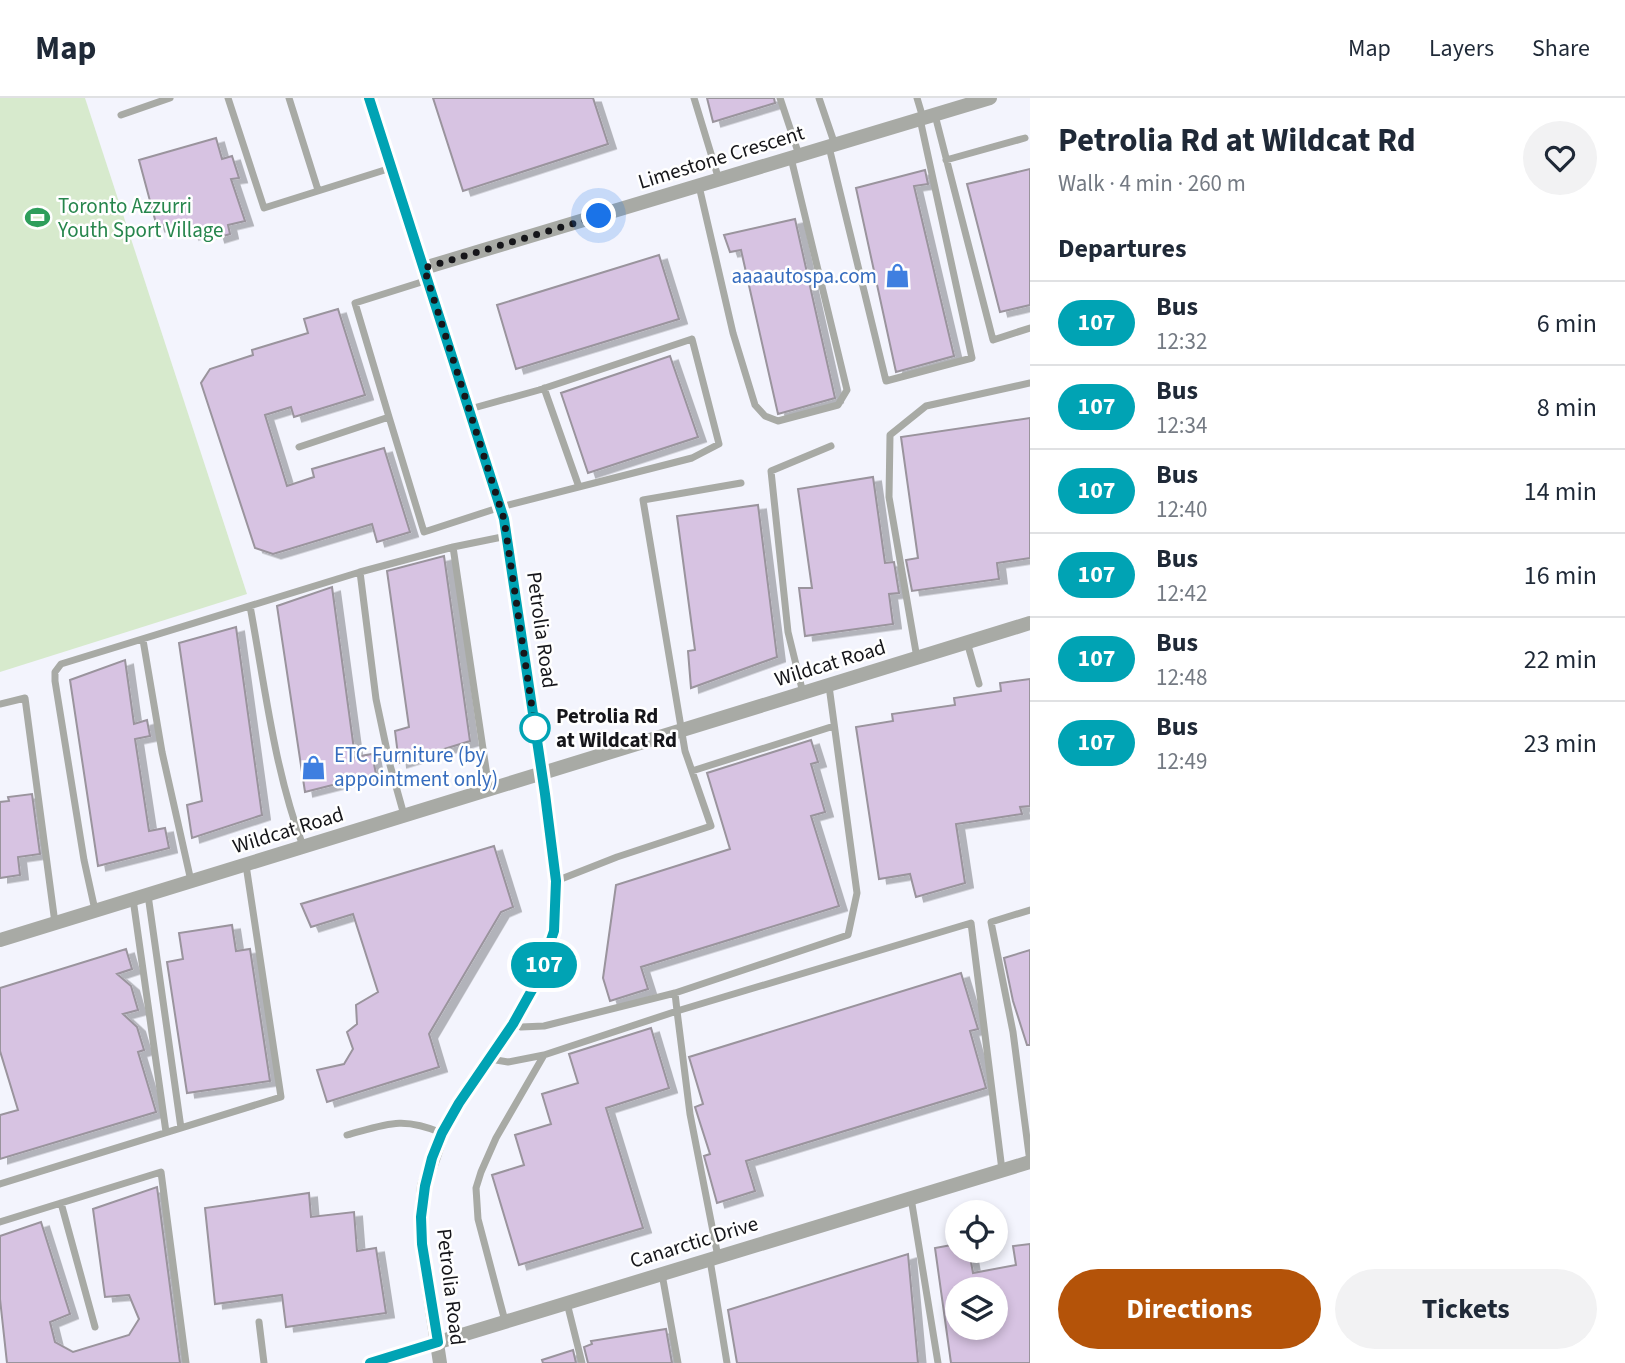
<!DOCTYPE html>
<meta charset="utf-8">
<style>
:root{--surface:#fff;--page:#f2f2f3;--text:#1f2937;--muted:#747a83;--line:#e0e1e3;--accent:#b45309}
body{margin:0;font-family:"Source Sans 3",sans-serif;background:var(--page);color:var(--text);height:100vh;display:flex;flex-direction:column;font-size:26px;white-space:nowrap}
*{box-sizing:border-box;margin:0}
p{font-size:23px;color:var(--muted)}
.icon{flex:none;width:38px;height:38px;fill:none;stroke:currentColor;stroke-width:2;stroke-linecap:round;stroke-linejoin:round}
.map{position:relative;flex:1;overflow:hidden}
.sheet{display:flex;flex-direction:column;background:var(--surface);width:595px}
.sheet>*{flex:none}
.badge{padding:0 14px;border-radius:23px;font-size:24px;line-height:46px}
.tools{position:absolute;left:945px;top:1102px;display:grid;gap:14px}
.tools a{display:grid;place-items:center;width:63px;height:63px;border-radius:50%;background:var(--surface);box-shadow:0 4px 10px #0003;font-size:35px}
.you{position:absolute;width:35px;height:35px;margin:-18px;border:5px solid #fff;border-radius:50%;background:#1a73e8;box-shadow:0 0 0 10px #1a73e833}
.map>.badge{position:absolute;translate:-50% -50%;box-shadow:0 0 0 4px #fff}
h2{padding:0 28px;font-size:26px;line-height:63px}
.round{display:grid;place-items:center;flex:none;width:74px;height:74px;border-radius:37px;background:var(--page)}
.headline{display:flex;align-items:center;justify-content:space-between;height:119px;padding:0 28px}
h1{font-size:33px;font-weight:700;line-height:52px}
.cta{display:flex;gap:14px;margin-top:auto;padding:14px 28px}
.cta a{flex:1;height:80px;border-radius:42px;background:var(--accent);color:#fff;font-size:28px;font-weight:700;line-height:80px;text-align:center}
.cta a+a{background:var(--page);color:var(--text)}
ul{padding:0;list-style:none}
li{display:flex;align-items:center;gap:21px;height:84px;padding:0 28px;border-top:2px solid var(--line)}
li div{flex:1}
li b{display:block;font-size:26px}
li em{font-style:normal}
li .badge{min-width:77px;font-weight:700;text-align:center}
header{display:flex;align-items:center;gap:42px;box-sizing:border-box;height:98px;padding:0 35px;background:var(--surface);border-bottom:2px solid var(--line)}
header strong{font-size:33px}
nav{display:flex;gap:38px;margin-inline-start:auto;font-size:24px}
main{display:flex;flex:1;min-height:0}
.map>svg:first-child{display:block}
.green{fill:#d7eacd}
.building{fill:#d7c3e2;stroke:#9a949d;stroke-width:2;fill-rule:evenodd;filter:url(#shadow)}
.lines{fill:none;stroke-linecap:round;stroke-linejoin:round}
.lane{stroke:#a8aaa5;stroke-width:7}
.street{stroke:#a8aaa5;stroke-width:14}
.line-casing{stroke:#fff;stroke-width:16}
.line{stroke:#00a3b4;stroke-width:10}
.walk{stroke:#16161a;stroke-width:7;stroke-dasharray:0 12.6}
.stop-dot{fill:#fff;stroke:#00a3b4;stroke-width:3.5}
.labels{text-anchor:middle;stroke-width:5;stroke-linejoin:round;paint-order:stroke}
.street-label{font-size:21px;fill:#16161a;stroke:#fff}
.leisure-label{font-size:21px;fill:#27864d;stroke:#fff;text-anchor:start}
.shop-label{font-size:21px;fill:#366cbe;stroke:#fff;text-anchor:end}
.stop-label{font-size:21px;font-weight:bold;fill:#16161a;stroke:#fff;text-anchor:start}
</style>
<header>
<strong>Map</strong>
<nav><a>Map</a><a>Layers</a><a>Share</a></nav>
</header>
<main>
<div class="map">
<svg width="1030" height="1265" viewBox="0 0 1030 1265">
<defs>
<filter id="shadow"><feDropShadow dx="8" dy="4.5" stdDeviation="0" flood-color="#0004"/></filter>
</defs>
<rect width="100%" height="100%" fill="#f3f4fd"/>
<!-- green -->
<path class="green" d="M0 0H85L247 496 0 574Z"/>
<!-- building -->
<path class="building" d="M433 0H593L608 46 463 93Z
M707 0H774L775 5 713 24Z
M216 40 222 61 232 58 239 80 231 81 245 123 228 127 230 136 217 140 214 130 191 137 188 128 180 131 179 127 167 130 166 126 157 129 139 62Z
M1030 71V207L1000 214 967 86Z
M925 72 928 86 914 88 954 258 896 274 856 90Z
M795 121 835 300 778 316 741 152 730 154 724 137Z
M659 157 679 221 516 271 497 207Z
M338 211 365 297 294 319 291 309 265 317 287 388 314 379 312 371 384 350 410 434 377 444 372 426 273 456 255 450 201 285 210 271 253 257 252 252 308 235 304 221Z
M670 258 698 339 588 375 561 295Z
M1030 320V460L997 465 999 481 912 493 906 462 918 460 901 339Z
M873 379 885 465 894 464 899 495 889 496 893 526 805 538 799 490H812L798 391Z
M758 407 777 559 691 590 688 553 695 552 677 418Z
M444 458 470 643 399 665 395 633 409 629 387 473Z
M332 489 355 659 372 656 376 676 305 694 277 508Z
M236 529 262 717 192 740 187 707 202 703 179 545Z
M125 562 134 626 147 622 150 638 135 641 149 733 165 730 169 750 98 768 70 582Z
M1030 581V708L1020 709 1022 716 956 726 965 785 916 799 910 776 879 781 856 629 893 623 892 616 955 607 954 600 1001 593 1000 585Z
M811 642 818 664 811 666 825 714 811 718 839 808 641 869 648 891 610 903 603 880 616 787 730 751 707 675Z
M32 696 40 756 18 759 20 777 0 780V704L9 703 8 699Z
M494 748 513 809 501 814 429 936 439 969 327 1004 317 972 344 966 353 951 347 934 357 926 356 907 378 894 353 816 311 829 301 806Z
M232 827 236 853 250 851 270 983 187 995 167 864 183 861 179 835Z
M126 851 132 871 117 876 131 888 138 912 123 916 137 929 144 952 138 954 156 1014 0 1061V1017L18 1012 0 953V890Z
M1030 852V947H1027L1013 903 1004 860Z
M961 875 978 931 970 933 986 990 746 1063 755 1093 717 1105 704 1058 710 1056 695 1009 703 1006 689 959Z
M651 930 669 990 606 1010 643 1130 519 1167 492 1077 524 1067 515 1037 551 1026 542 996 578 985 569 956Z
M157 1089 180 1265H7L0 1201V1138L41 1124 70 1216 50 1224 55 1244 73 1254 129 1237 139 1221 129 1197 105 1199 93 1111Z
M309 1095 311 1119 354 1114 357 1153 376 1150 386 1215 286 1229 282 1197 215 1206 205 1110Z
M957 1146V1153H969L973 1175 1016 1167 1013 1148 1030 1146V1265H951L935 1150ZM957 1192H996V1230H957Z
M908 1156 918 1265H737L728 1212Z
M666 1231 672 1265H588L584 1249 592 1246 591 1243Z
M573 1252 576 1265H543L542 1262Z"/>
<g class="lines">
<!-- lane -->
<path class="lane" d="M228 0 264 110 391 70
M289 0 318 92
M694 0 719 82
M780 0 799 57
M819 0 835 47
M917 0 923 20
M121 17 170 0
M935 17 993 242 1030 230
M829 49 886 283 972 260 920 21
M946 62 1025 40
M699 88 733 235 755 307 765 318 778 323 838 307 847 292 791 60
M544 290 579 389
M389 319 355 205 428 182
M299 349 389 319 424 434 501 409 692 360 719 346 692 241 539 292 470 311
M453 449 489 691
M360 474 376 601 390 667 404 717
M250 508C265 588 274 671 303 748
M143 542 162 654 191 783
M967 544 979 586
M917 560 889 399 890 337 926 308 1030 285
M803 595 788 534 771 373 831 348
M0 606 25 600 55 825
M692 673 834 628
M556 783 617 759 711 728 685 653 643 402 741 385
M148 797 181 1030
M133 801 166 1034
M95 812 84 762 55 583V574L61 566 360 474 453 449 507 438
M513 926 521 929 544 928 675 895 848 837 857 795 829 588
M490 961 508 964 544 957
M347 1037C387 1026 402 1018 442 1035
M1030 1064 1013 934 991 824 1030 812
M0 1086 281 999 246 767
M911 1100 938 1265
M61 1105 95 1229
M0 1124 161 1074 186 1265
M718 1159 690 1016 677 913 971 825 1002 1072
M710 1162 727 1265
M662 1176 678 1265
M567 1205 582 1265
M505 1223 478 1121 476 1090 481 1074 496 1040 544 957 677 913 675 895
M259 1224 264 1265"/>
<!-- street -->
<path class="street" d="M369 0 504 421 545 696 556 783 554 833 537 883 513 926 459 1005 442 1035 424 1088 421 1119 422 1146 440 1265
M424 170 990 0
M0 842 1030 525
M370 1265 1030 1064"/>
</g>
<g class="lines">
<defs>
<path id="line" d="M369 0 504 421 545 696 556 783 554 833 537 883 513 926 459 1005 442 1035 432 1060 425 1088 421 1119 422 1146 438 1244 370 1265"/>
</defs>
<!-- line casing -->
<use href="#line" class="line-casing"/>
<!-- line -->
<use href="#line" class="line"/>
<!-- walk -->
<path class="walk" d="M535 630 504 421 424 170 599 118"/>
</g>
<!-- icons -->
<defs>
<symbol id="stadium-bare" viewBox="-9 -9 18 18"><path d="M0-5a6.5 5 0 1 0 0 10a6.5 5 0 1 0 0-10ZM-3.5-1.8h7v3.6h-7Z" fill="#2e9e5b" stroke="#fff" stroke-width="2.5" paint-order="stroke"/></symbol>
<symbol id="shop-bare" viewBox="-9 -9 18 18"><path d="M-5-2.5h2.3a2.7 3.5 0 0 1 5.4 0H5L5.5 6h-11ZM-1.5-2.5h3a1.5 2.3 0 0 0-3 0Z" fill="#3f7fe0" stroke="#fff" stroke-width="2.5" paint-order="stroke"/></symbol>
</defs>
<g fill-rule="evenodd">
<use href="#stadium-bare" x="20" y="102" width="35" height="35"/>
<use href="#shop-bare" x="880" y="160" width="35" height="35"/>
<use href="#shop-bare" x="296" y="652" width="35" height="35"/>
</g>
<!-- markers -->
<circle class="stop-dot" cx="535" cy="630" r="14"/>
<g class="labels">
<!-- street labels -->
<g class="street-label">
<text transform="translate(721 59) rotate(-17)" y="7">Limestone Crescent</text>
<text transform="translate(542 532) rotate(82)" y="7">Petrolia Road</text>
<text transform="translate(830 565) rotate(-17)" y="7">Wildcat Road</text>
<text transform="translate(288 732) rotate(-17)" y="7">Wildcat Road</text>
<text transform="translate(694 1144) rotate(-17)" y="7">Canarctic Drive</text>
<text transform="translate(451 1189) rotate(83)" y="7">Petrolia Road</text>
</g>
<!-- leisure labels -->
<g class="leisure-label">
<text x="58" y="115">Toronto Azzurri<tspan x="58" dy="24">Youth Sport Village</tspan></text>
</g>
<!-- shop labels -->
<g class="shop-label">
<text x="877" y="185">aaaautospa.com</text>
<text x="334" y="664" text-anchor="start">ETC Furniture (by<tspan x="334" dy="24">appointment only)</tspan></text>
</g>
<!-- stop labels -->
<g class="stop-label">
<text x="556" y="625">Petrolia Rd<tspan x="556" dy="24">at Wildcat Rd</tspan></text>
</g>
</g>
</svg>
<div class="tools">
<a><svg class="icon" aria-label="locate" viewBox="0 0 24 24"><circle cx="12" cy="12" r="6"/><path d="M12 2v4M12 18v4M2 12h4M18 12h4"/></svg></a>
<a><svg class="icon" aria-label="layers" viewBox="0 0 24 24"><path d="M12 4l9 5-9 5-9-5zM3 14l9 5 9-5"/></svg></a>
</div>
<div class="you" style="left:599px;top:118px"></div>
<b class="badge" style="left:544px;top:867px;background:#00a3b4;color:#fff">107</b>
</div>
<section class="sheet">
<div class="headline"><div><h1>Petrolia Rd at Wildcat Rd</h1><p>Walk · 4 min · 260 m</p></div><a class="round"><svg class="icon" aria-label="heart" viewBox="0 0 24 24"><path d="M12 20l-8-8c-3-5 5-10 8-4 3-6 11-1 8 4z"/></svg></a></div>
<h2>Departures</h2>
<ul>
<li><span class="badge" style="background:#00a3b4;color:#fff">107</span><div><b>Bus</b><p>12:32</p></div><em>6 min</em></li>
<li><span class="badge" style="background:#00a3b4;color:#fff">107</span><div><b>Bus</b><p>12:34</p></div><em>8 min</em></li>
<li><span class="badge" style="background:#00a3b4;color:#fff">107</span><div><b>Bus</b><p>12:40</p></div><em>14 min</em></li>
<li><span class="badge" style="background:#00a3b4;color:#fff">107</span><div><b>Bus</b><p>12:42</p></div><em>16 min</em></li>
<li><span class="badge" style="background:#00a3b4;color:#fff">107</span><div><b>Bus</b><p>12:48</p></div><em>22 min</em></li>
<li><span class="badge" style="background:#00a3b4;color:#fff">107</span><div><b>Bus</b><p>12:49</p></div><em>23 min</em></li>
</ul>
<div class="cta"><a>Directions</a><a>Tickets</a></div>
</section>
</main>
